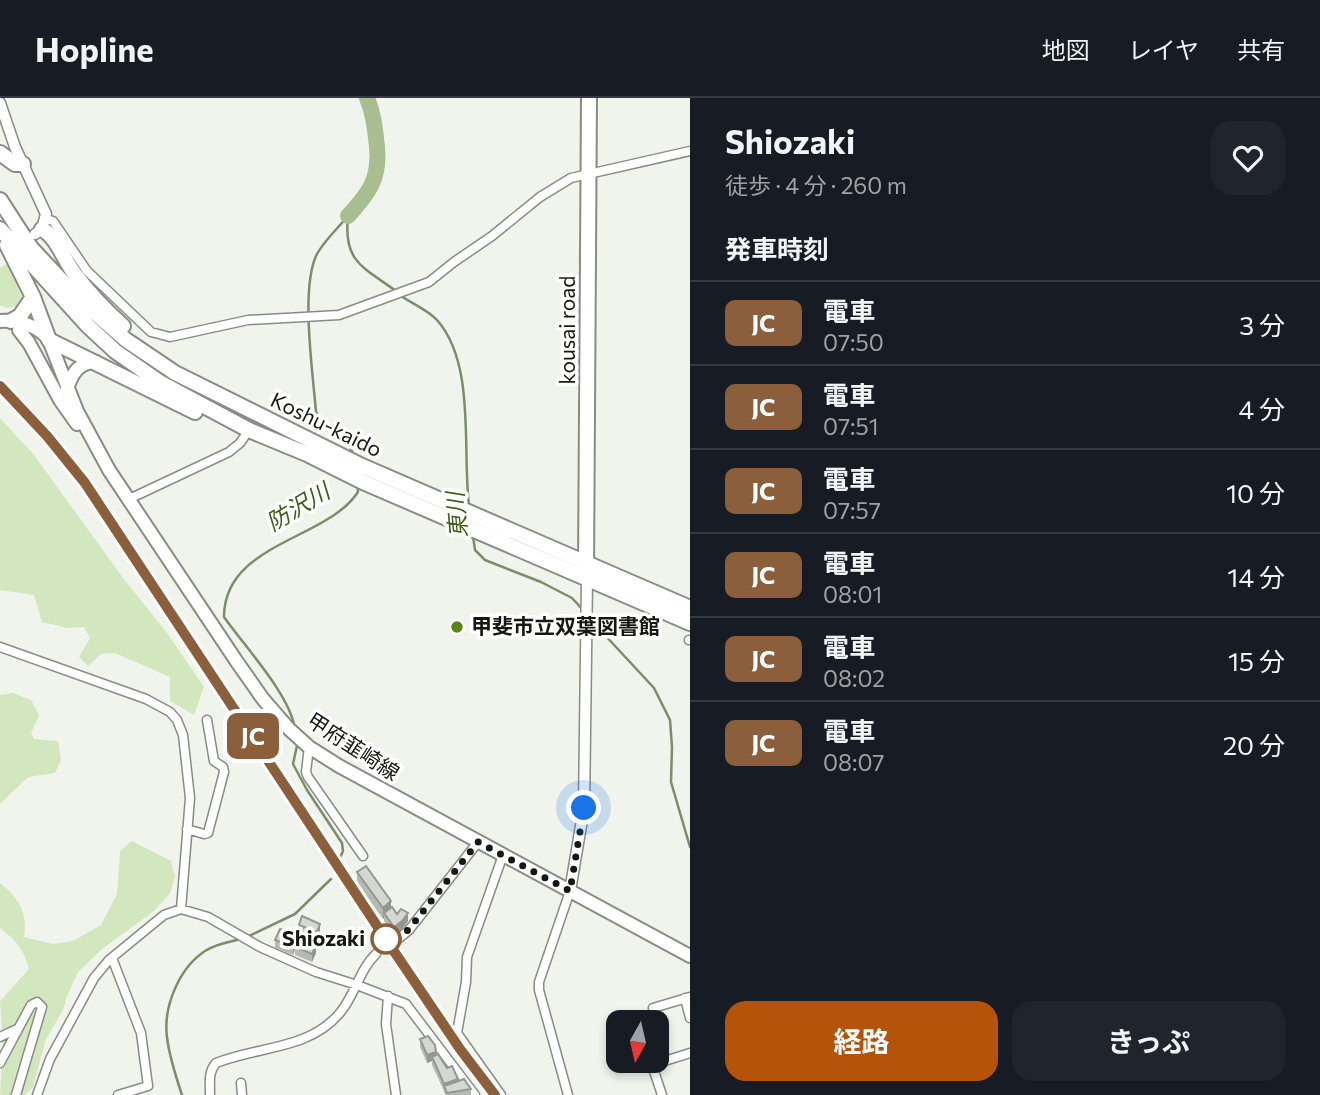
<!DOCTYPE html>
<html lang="ja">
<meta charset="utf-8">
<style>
:root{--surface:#171b24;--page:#20242c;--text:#f1f3f6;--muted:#9ea1a6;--line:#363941;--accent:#b45309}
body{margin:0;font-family:Commissioner,"Noto Sans JP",sans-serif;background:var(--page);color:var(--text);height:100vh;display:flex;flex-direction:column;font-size:26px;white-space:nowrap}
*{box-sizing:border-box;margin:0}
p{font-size:23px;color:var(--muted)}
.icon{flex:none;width:38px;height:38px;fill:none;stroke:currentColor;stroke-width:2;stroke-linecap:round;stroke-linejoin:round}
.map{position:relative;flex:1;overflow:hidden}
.panel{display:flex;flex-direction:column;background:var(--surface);width:630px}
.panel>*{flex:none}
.badge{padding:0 14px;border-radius:10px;font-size:24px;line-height:46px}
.needle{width:46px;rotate:188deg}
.fabs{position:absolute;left:606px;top:912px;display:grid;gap:14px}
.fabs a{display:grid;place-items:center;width:63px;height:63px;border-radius:14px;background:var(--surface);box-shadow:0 4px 10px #0003;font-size:35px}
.you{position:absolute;width:35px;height:35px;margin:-18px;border:5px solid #fff;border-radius:50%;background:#1a73e8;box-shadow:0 0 0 10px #1a73e833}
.map>.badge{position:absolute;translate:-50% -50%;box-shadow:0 0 0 4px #fff}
h2{padding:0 35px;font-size:26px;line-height:63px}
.round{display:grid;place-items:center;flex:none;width:74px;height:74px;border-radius:21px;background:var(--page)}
.head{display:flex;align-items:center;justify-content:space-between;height:119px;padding:0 35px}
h1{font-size:33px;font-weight:700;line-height:52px}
.primary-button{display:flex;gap:14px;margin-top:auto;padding:14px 35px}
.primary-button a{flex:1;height:80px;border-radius:21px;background:var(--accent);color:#fff;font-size:28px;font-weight:700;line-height:80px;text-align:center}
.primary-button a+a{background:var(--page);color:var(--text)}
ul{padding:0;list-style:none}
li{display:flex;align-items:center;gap:21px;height:84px;padding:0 35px;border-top:2px solid var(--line)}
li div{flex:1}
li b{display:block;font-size:26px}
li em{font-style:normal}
li .badge{min-width:77px;font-weight:700;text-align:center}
header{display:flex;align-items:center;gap:42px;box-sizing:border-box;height:98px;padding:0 35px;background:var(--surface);border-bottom:2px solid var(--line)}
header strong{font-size:33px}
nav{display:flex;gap:38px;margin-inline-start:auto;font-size:24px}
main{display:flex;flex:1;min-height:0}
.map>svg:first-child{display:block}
.green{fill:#d2e7bd}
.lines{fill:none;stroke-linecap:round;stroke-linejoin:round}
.stream{stroke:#7c8c6c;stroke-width:2.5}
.river{stroke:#a8be91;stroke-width:16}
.minor-casing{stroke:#888c85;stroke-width:11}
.tertiary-casing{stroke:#888c85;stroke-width:13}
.primary-casing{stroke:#888c85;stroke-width:16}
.trunk-casing{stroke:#888c85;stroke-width:18}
.minor{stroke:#fff;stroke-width:8}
.tertiary{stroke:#fff;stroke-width:10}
.primary{stroke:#fff;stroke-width:12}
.trunk{stroke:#fff;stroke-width:14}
.rail-casing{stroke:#888b85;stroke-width:5}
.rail{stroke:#fff;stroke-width:2.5;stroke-dasharray:8;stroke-linecap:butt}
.wall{fill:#b6bab3}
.shaded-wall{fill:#949792}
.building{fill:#d4d8d0;stroke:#949792;stroke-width:2}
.line-casing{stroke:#fff;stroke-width:16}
.line{stroke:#8b5e3c;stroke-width:10}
.walk{stroke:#161714;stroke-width:7;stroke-dasharray:0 12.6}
.poi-dot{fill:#5a8511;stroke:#fff;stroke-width:2.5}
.stop-dot{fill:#fff;stroke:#8b5e3c;stroke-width:3.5}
.labels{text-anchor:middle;stroke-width:7;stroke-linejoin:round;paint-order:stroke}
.street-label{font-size:21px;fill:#161714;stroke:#fff}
.poi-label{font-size:21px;font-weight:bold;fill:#161714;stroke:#fff;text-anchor:start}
.stop-label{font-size:21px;font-weight:bold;fill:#161714;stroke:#fff;text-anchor:end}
.water-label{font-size:23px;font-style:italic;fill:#415d1b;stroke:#fff}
</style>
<header>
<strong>Hopline</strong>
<nav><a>地図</a><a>レイヤ</a><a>共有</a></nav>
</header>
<main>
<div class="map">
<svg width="690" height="997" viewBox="0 0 690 997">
<rect width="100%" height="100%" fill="#f0f4ec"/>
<!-- green -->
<path class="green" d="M8 165 22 200 18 208 6 210 0 207V170Z
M0 320 34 357 123 480 167 535 204 589 194 617 170 603V579L115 555 101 556 88 568 79 559 90 540 84 529 68 530 42 524 34 497 0 492Z
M13 595 31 602 39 617 31 635 34 641 58 643 61 662 55 675 28 679 0 706V597Z
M132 743 171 763 175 779 170 795 154 813 102 851 78 874 67 898 63 912 46 941 33 989 25 997H0L3 945 0 903 29 871C24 852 16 842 0 830V785C19 800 28 815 24 839L53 846 73 843 101 827 117 796 120 753Z"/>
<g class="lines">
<!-- stream -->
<path class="stream" d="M348 118C343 164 363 169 396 193
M348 118C338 130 324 143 317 156 300 189 313 275 316 314 330 338 344 330 354 358
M401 198C413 206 428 212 437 222 476 266 462 352 469 407
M473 438 475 452 485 462 541 484 572 500 584 513
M590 521 654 590 670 622 672 649 671 684 690 749
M295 630C288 594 245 549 224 519 224 445 327 442 358 394L357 386
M298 643 293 666 307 692 342 745 343 753 339 762
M247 839 295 816 331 781
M182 997C176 979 169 958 167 939 163 909 179 870 205 853 215 846 229 844 241 841"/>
<!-- river -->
<path class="river" d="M348 118C369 95 380 81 377 49 375 31 374 17 367 0"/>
<defs>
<path id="minor" d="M46 121 53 123 87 173 151 234 170 239 248 222 339 217 429 184 454 164 492 138 540 99 571 80 690 53
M127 402 229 354 240 345 249 332
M689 542H690
M0 549 146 601 170 614 177 622 183 637 190 700 181 811
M309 649 306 674 308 679 363 758
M187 731 204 736 208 735 224 674 223 669 214 663 207 622
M397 842 409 832 478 744
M112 860 141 935 148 988 118 997
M388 898 386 926 396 997
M685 900 690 920
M653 910 690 899
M0 939 17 931
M0 965 31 907 37 904 42 909 16 997
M241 985 242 997
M37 997 50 961 94 880 109 862 148 830 164 817 181 811 208 819 260 849 316 874 357 887 406 906 475 997
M210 997C210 985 208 974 216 965 258 948 308 952 339 916 355 898 359 872 376 856
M501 997 457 935 466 884 467 859 503 757
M568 997 539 892V884L570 793
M662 997 652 967 690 955"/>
<path id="tertiary" d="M0 5 15 49 46 116 42 131 35 136
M570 793 584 710 587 480"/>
<path id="primary" d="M0 223C18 222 38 227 49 242L77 313 109 372 237 564 263 601 289 631 309 649 339 668 690 858
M19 232 29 245 60 302 77 326
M67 291C72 275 79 264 96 264"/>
<path id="trunk" d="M0 55 15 66H23
M0 102 31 150 78 200 126 242 175 275 362 368 690 510
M0 131 88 228 115 253 161 285 249 332 307 356 363 384 690 525
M42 131C57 139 64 162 74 175 89 195 105 212 123 228
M7 147 33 199 49 242 195 314
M11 223 20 218 33 199
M586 471 589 0"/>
</defs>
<!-- minor casing -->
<use href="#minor" class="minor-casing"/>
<!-- tertiary casing -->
<use href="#tertiary" class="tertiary-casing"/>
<!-- primary casing -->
<use href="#primary" class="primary-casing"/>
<!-- trunk casing -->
<use href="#trunk" class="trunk-casing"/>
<!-- minor -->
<use href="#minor" class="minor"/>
<!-- tertiary -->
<use href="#tertiary" class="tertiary"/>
<!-- primary -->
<use href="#primary" class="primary"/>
<!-- trunk -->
<use href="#trunk" class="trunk"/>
<defs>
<path id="rail" d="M0 288 47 338 85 385 383 837 460 951 495 997"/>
</defs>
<!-- rail casing -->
<use href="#rail" class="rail-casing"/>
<!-- rail -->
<use href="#rail" class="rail"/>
</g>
<!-- wall -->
<path class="wall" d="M357 774 391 810 408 823 402 831 394 837 384 823V820L383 821 357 786Z
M299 827 320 834 317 842 299 835Z
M275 842 297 845 316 855 312 864 295 857V850L293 857 275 850Z
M420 941 436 957 458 983 471 991V997H445L444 993 432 967V963L427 965 420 949Z"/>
<!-- shaded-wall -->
<path class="shaded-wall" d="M391 803V815H384V820L383 821V810Z
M408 815V823L402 831 394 837V829Z
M320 826V834L317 842V834Z
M297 838V846L293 857V849Z
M316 847V855L312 864V856Z
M436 954V962L432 959V963L427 965V957Z"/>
<!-- building -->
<path class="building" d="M366 768 391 803 383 810 357 774Z
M392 809 397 816 401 811 408 815 402 823 394 829 384 815Z
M302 818 320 826 317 834 299 827Z
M280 831 297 838 293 849 275 842Z
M299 841 316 847 312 856 295 849Z
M428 938 435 947 436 954 427 957 420 941Z
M438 956 447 970 452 968 458 981 444 986 432 959Z
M464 981 471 991 447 995 444 988Z"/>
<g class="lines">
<defs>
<path id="line" d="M0 288 47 338 85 385 383 837 460 951 495 997"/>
</defs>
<!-- line casing -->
<use href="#line" class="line-casing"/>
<!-- line -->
<use href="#line" class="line"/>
<!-- walk -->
<path class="walk" d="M386 841 397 842 409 831 478 744 570 793 584 710"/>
</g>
<!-- markers -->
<circle class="poi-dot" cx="457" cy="529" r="7"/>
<circle class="stop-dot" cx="386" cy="841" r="14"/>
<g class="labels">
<!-- street labels -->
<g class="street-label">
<text transform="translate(568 232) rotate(-90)" y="7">kousai road</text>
<text transform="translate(326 327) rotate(26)" y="7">Koshu-kaido</text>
<text transform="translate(353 649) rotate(33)" y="7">甲府韮崎線</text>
</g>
<!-- poi labels -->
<g class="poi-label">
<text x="471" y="536">甲斐市立双葉図書館</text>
</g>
<!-- stop labels -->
<g class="stop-label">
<text x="365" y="848">Shiozaki</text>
</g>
<!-- water labels -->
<g class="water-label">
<text transform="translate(298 409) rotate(-31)" y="8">防沢川</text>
<text transform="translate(457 417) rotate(-95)" y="8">東川</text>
</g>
</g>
</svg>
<div class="fabs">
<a><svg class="needle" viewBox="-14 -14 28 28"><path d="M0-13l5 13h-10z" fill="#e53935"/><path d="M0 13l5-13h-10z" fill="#9ea1a6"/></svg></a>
</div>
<div class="you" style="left:584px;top:710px"></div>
<b class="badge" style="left:253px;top:638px;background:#8b5e3c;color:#fff">JC</b>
</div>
<section class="panel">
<div class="head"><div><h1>Shiozaki</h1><p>徒歩 · 4 分 · 260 m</p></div><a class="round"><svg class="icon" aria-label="heart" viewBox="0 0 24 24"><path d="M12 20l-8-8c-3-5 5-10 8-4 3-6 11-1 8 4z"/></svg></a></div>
<h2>発車時刻</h2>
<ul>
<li><span class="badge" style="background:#8b5e3c;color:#fff">JC</span><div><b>電車</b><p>07:50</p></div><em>3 分</em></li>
<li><span class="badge" style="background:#8b5e3c;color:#fff">JC</span><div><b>電車</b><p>07:51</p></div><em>4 分</em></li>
<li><span class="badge" style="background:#8b5e3c;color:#fff">JC</span><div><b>電車</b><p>07:57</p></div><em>10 分</em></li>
<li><span class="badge" style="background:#8b5e3c;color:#fff">JC</span><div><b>電車</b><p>08:01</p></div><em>14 分</em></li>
<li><span class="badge" style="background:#8b5e3c;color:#fff">JC</span><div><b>電車</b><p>08:02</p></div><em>15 分</em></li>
<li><span class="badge" style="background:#8b5e3c;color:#fff">JC</span><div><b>電車</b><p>08:07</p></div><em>20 分</em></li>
</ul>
<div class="primary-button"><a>経路</a><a>きっぷ</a></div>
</section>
</main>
